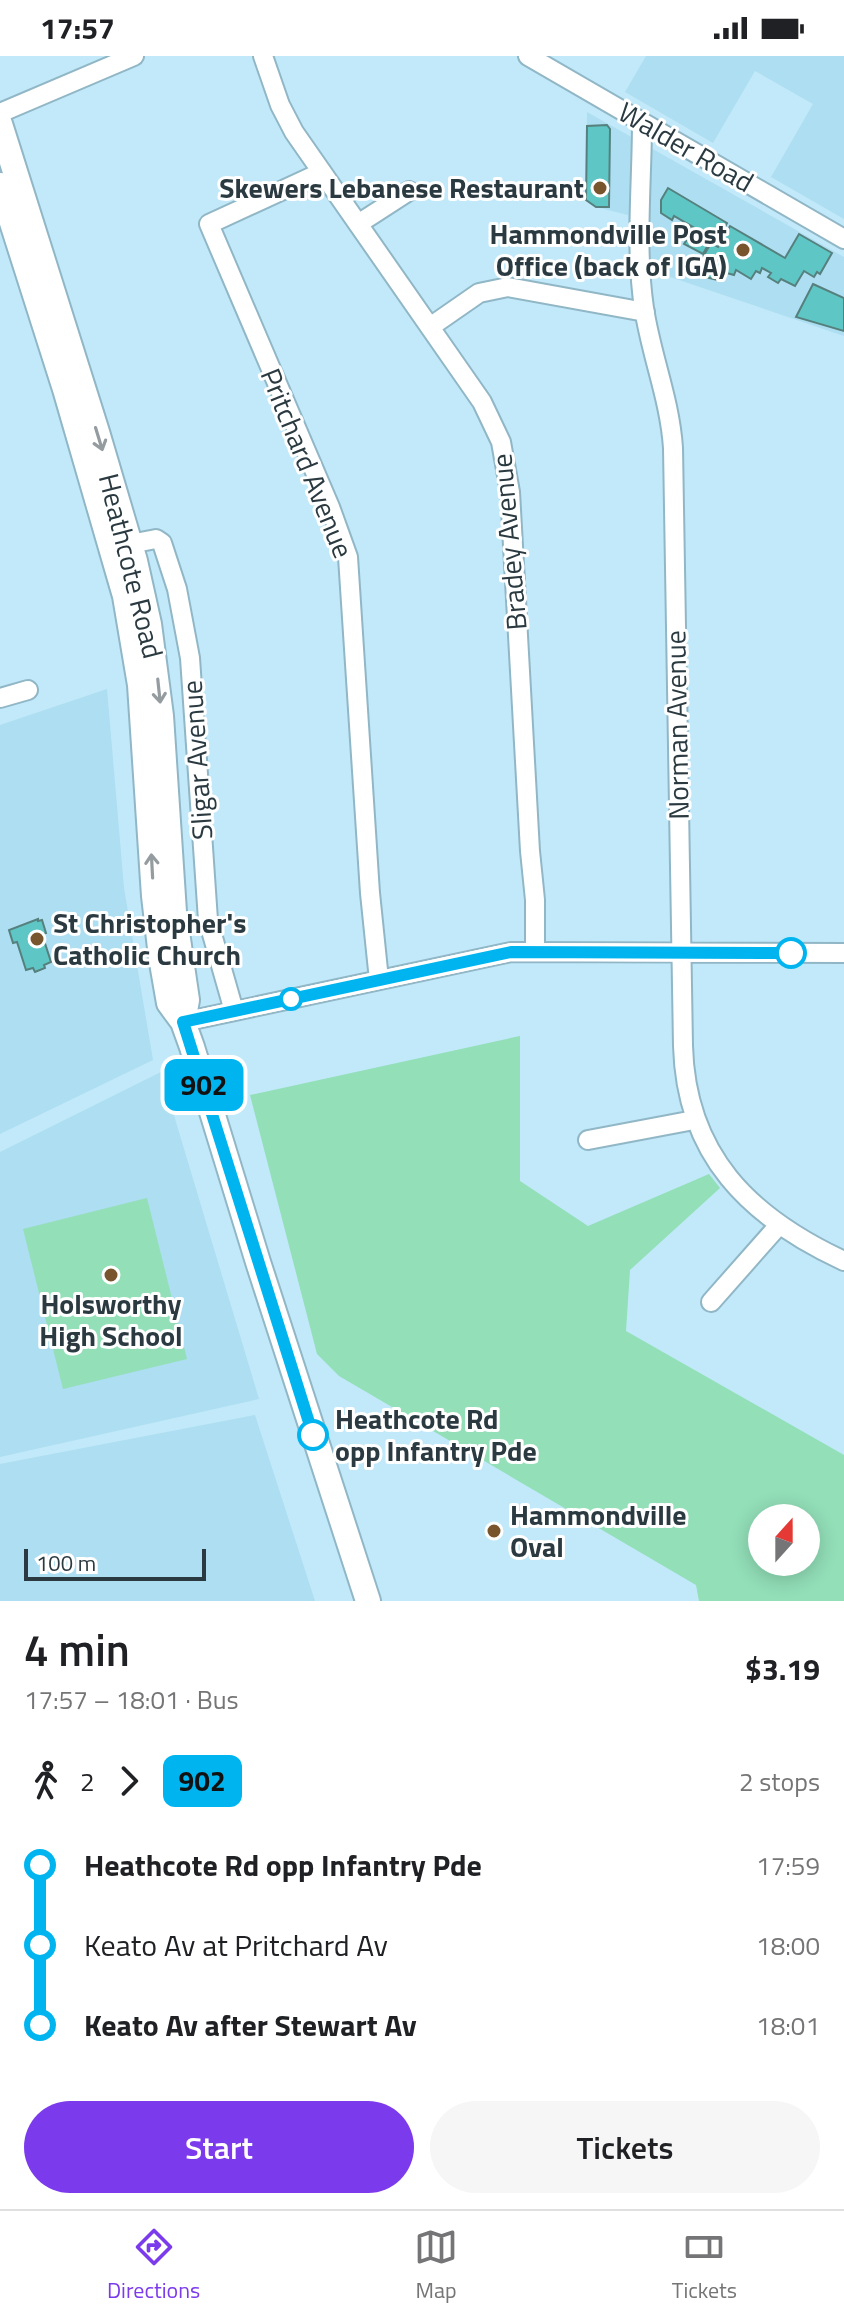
<!DOCTYPE html>
<meta charset="utf-8">
<style>
:root{--surface:#fff;--page:#f6f6f6;--text:#202124;--muted:#757577;--line:#e0e0e0;--accent:#7c3aed}
body{margin:0;font-family:"Titillium Web",sans-serif;background:var(--page);color:var(--text);height:100vh;display:flex;flex-direction:column;font-size:30px;white-space:nowrap}
*{box-sizing:border-box;margin:0}
p{font-size:26px;color:var(--muted)}
.icon{flex:none;width:44px;height:44px;fill:none;stroke:currentColor;stroke-width:2;stroke-linecap:round;stroke-linejoin:round}
.map{position:relative;height:1545px;overflow:hidden}
.sheet{display:flex;flex-direction:column;background:var(--surface);flex:1}
.sheet>*{flex:none}
.badge{padding:0 16px;border-radius:12px;font-size:28px;line-height:52px}
.needle{width:52px;rotate:21deg}
.fabs{position:absolute;left:748px;top:1448px;display:grid;gap:16px}
.fabs a{display:grid;place-items:center;width:72px;height:72px;border-radius:50%;background:var(--surface);box-shadow:0 4px 20px #0003;font-size:40px}
.scale{position:absolute;left:24px;bottom:20px;width:182px;box-sizing:border-box;padding-left:8px;border:4px solid #2a3a40;border-top:0;font-size:22px;line-height:28px;white-space:nowrap;color:#2a3a40;-webkit-text-stroke:6px #fff;paint-order:stroke}
.map>.badge{position:absolute;translate:-50% -50%;box-shadow:0 0 0 4px #fff}
.legs{display:flex;align-items:center;gap:12px;height:88px;padding:0 24px;font-size:26px}
.legs p{margin-inline-start:auto}
.head{display:flex;align-items:center;justify-content:space-between;height:136px;padding:0 24px}
h1{font-size:44px;font-weight:600;line-height:60px}
.action{display:flex;gap:16px;margin-top:auto;padding:16px 24px}
.action a{flex:1;height:92px;border-radius:48px;background:var(--accent);color:#fff;font-size:32px;font-weight:600;line-height:92px;text-align:center}
.action a+a{background:var(--page);color:var(--text)}
ul{padding:0 24px;list-style:none}
li{display:flex;align-items:center;gap:28px;height:80px;font-size:30px}
li i{display:grid;place-items:center;width:12px;height:100%;margin:0 10px;background:currentColor}
li i::after{content:'';width:20px;height:20px;margin:-10px;border:6px solid;border-radius:50%;background:var(--surface)}
li p{margin-inline-start:auto}
li:first-child i{background:linear-gradient(#0000 50%,currentColor 0)}
li:last-child i{background:linear-gradient(currentColor 50%,#0000 0)}
.status{display:flex;justify-content:space-between;align-items:center;height:56px;padding:0 40px;background:var(--surface);direction:ltr}
.status svg{height:22px;fill:currentColor}
.dock{display:flex;justify-content:space-around;align-items:center;height:112px;border-top:2px solid var(--line);background:var(--surface);font-size:22px;color:var(--muted)}
.dock a{display:grid;justify-items:center;gap:4px}
.dock .active{color:var(--accent)}
.map>svg:first-child{display:block}
.built{fill:#aedef1}
.green{fill:#92dfb8;fill-rule:evenodd}
.building{fill:#5ec6c4;stroke:#56807e;stroke-width:2}
.lines{fill:none;stroke-linecap:round;stroke-linejoin:round}
.minor-casing{stroke:#91b7c6;stroke-width:22}
.major-casing{stroke:#91b7c6;stroke-width:28}
.minor{stroke:#fff;stroke-width:18}
.major{stroke:#fff;stroke-width:24}
.oneway{stroke:#949ca0}
.line-1-casing{stroke:#fff;stroke-width:18}
.line-1{stroke:#00b5ef;stroke-width:12}
.poi-dot{fill:#79552e;stroke:#fff;stroke-width:3}
.stop-1-dot{fill:#fff;stroke:#00b5ef;stroke-width:4}
.labels{text-anchor:middle;stroke-width:6;stroke-linejoin:round;paint-order:stroke}
.street-label{font-size:28px;fill:#2a3a40;stroke:#fff}
.poi-label{font-size:28px;font-weight:bold;fill:#2a3a40;stroke:#fff;text-anchor:end}
.stop-label{font-size:28px;font-weight:bold;fill:#2a3a40;stroke:#fff;text-anchor:start}
</style>
<div class="status"><b>17:57</b><svg viewBox="0 0 49 12"><path d="M0 12V9h3v3zM5 12V6h3v6zM10 12V3h3v9zM15 12V0h3v12zM26 1h20v11H26zM47 4h2v5h-2z"/></svg></div>
<div class="map">
<svg width="844" height="1545" viewBox="0 0 844 1545">
<rect width="100%" height="100%" fill="#c1e9f9"/>
<!-- built -->
<path class="built" d="M646 0H844V163L771 121 813 48 755 15 713 87 625 36Z
M587 56 844 201V280L629 207 628 159 596 151 586 144Z
M107 633 124 832 153 1004 0 1078V669Z
M161 1016 259 1343 0 1401V1096Z
M255 1359 315 1545H0V1408Z"/>
<!-- green -->
<path class="green" d="M520 980V1125L588 1170 709 1118 720 1132 630 1214 626 1275 844 1399V1545H699L696 1529 339 1320 317 1298 250 1039ZM762 1462H806V1506H762Z
M147 1142 187 1303 63 1333 23 1173Z"/>
<!-- building -->
<path class="building" d="M607 69 610 73 609 151H596L586 144 587 70Z
M668 132 727 167 717 185 674 160 672 164 661 157V144Z
M691 170 712 182 703 198 684 188 688 182 684 180Z
M730 170 785 202 799 178 832 197 820 218 817 216 814 221 804 215 795 230 781 223 778 227 768 221 771 217 762 212 760 217 756 215 751 223 736 214 734 219 723 216 718 224 693 218 711 187 718 191Z
M813 228 844 242V275L796 261Z
M38 863V865L42 864 46 877 42 878 51 906 44 909 45 912 35 916 33 912 26 914 17 886 13 887 9 874Z"/>
<g class="lines">
<defs>
<path id="minor" d="M263 0 280 49 294 76 482 346 501 386 510 436 530 795 535 844V896
M528 0 844 183
M0 57 134 0
M642 66C642 127 635 191 644 252 651 299 670 344 673 392L683 990C686 1099 749 1161 844 1205
M322 116 209 168 330 451 348 501 370 837 379 924
M358 168 409 135
M430 271 479 237 508 231 645 256
M130 488 156 483 162 487 177 533 190 602 208 864 234 955
M0 642 28 634
M183 966 511 896 844 897
M588 1084 694 1064
M711 1246 779 1169"/>
<path id="major" d="M0 68 97 376 135 505 149 568 161 660 174 856 187 944 183 966
M0 129 65 333 125 540 140 629 154 840 161 901 169 947 183 966 192 991 258 1206 368 1545"/>
</defs>
<!-- minor casing -->
<use href="#minor" class="minor-casing"/>
<!-- major casing -->
<use href="#major" class="major-casing"/>
<!-- minor -->
<use href="#minor" class="minor"/>
<!-- major -->
<use href="#major" class="major"/>
</g>
<!-- one-way arrows -->
<defs><path id="oneway-shaft" d="M-6 0H5M1.5-3L5.5 0L1.5 3" fill="none" stroke-width="1.6" stroke-linecap="round" stroke-linejoin="round" transform="scale(2)"/></defs>
<g class="oneway">
<use href="#oneway-shaft" transform="translate(99 383) rotate(73)"/>
<use href="#oneway-shaft" transform="translate(159 635) rotate(84)"/>
<use href="#oneway-shaft" transform="translate(152 810) rotate(-93)"/>
</g>
<g class="lines">
<defs>
<path id="line-1" d="M313 1379 183 966 511 896 791 897"/>
</defs>
<!-- line-1 casing -->
<use href="#line-1" class="line-1-casing"/>
<!-- line-1 -->
<use href="#line-1" class="line-1"/>
</g>
<!-- markers -->
<g class="poi-dot">
<circle cx="600" cy="132" r="8"/>
<circle cx="743" cy="194" r="8"/>
<circle cx="37" cy="883" r="8"/>
<circle cx="111" cy="1219" r="8"/>
<circle cx="494" cy="1475" r="8"/>
</g>
<g class="stop-1-dot">
<circle cx="791" cy="897" r="14"/>
<circle cx="291" cy="943" r="10"/>
<circle cx="313" cy="1379" r="14"/>
</g>
<g class="labels">
<!-- street labels -->
<g class="street-label">
<text transform="translate(686 91) rotate(30)" y="10">Walder Road</text>
<text transform="translate(307 407) rotate(68)" y="10">Pritchard Avenue</text>
<text transform="translate(509 486) rotate(-95)" y="10">Bradey Avenue</text>
<text transform="translate(131 510) rotate(76)" y="10">Heathcote Road</text>
<text transform="translate(677 669) rotate(-91)" y="10">Norman Avenue</text>
<text transform="translate(197 704) rotate(-94)" y="10">Sligar Avenue</text>
</g>
<!-- poi labels -->
<g class="poi-label">
<text x="584" y="142">Skewers Lebanese Restaurant</text>
<text x="727" y="188">Hammondville Post<tspan x="727" dy="32">Office (back of IGA)</tspan></text>
<text x="53" y="877" text-anchor="start">St Christopher's<tspan x="53" dy="32">Catholic Church</tspan></text>
<text x="111" y="1258" text-anchor="middle">Holsworthy<tspan x="111" dy="32">High School</tspan></text>
<text x="510" y="1469" text-anchor="start">Hammondville<tspan x="510" dy="32">Oval</tspan></text>
</g>
<!-- stop labels -->
<g class="stop-label">
<text x="335" y="1373">Heathcote Rd<tspan x="335" dy="32">opp Infantry Pde</tspan></text>
</g>
</g>
</svg>
<div class="fabs">
<a><svg class="needle" viewBox="-14 -14 28 28"><path d="M0-13l5 13h-10z" fill="#e53935"/><path d="M0 13l5-13h-10z" fill="#757577"/></svg></a>
</div>
<div class="scale">100 m</div>
<b class="badge" style="left:204px;top:1029px;background:#00b5ef;color:#111">902</b>
</div>
<section class="sheet">
<div class="head"><div><h1>4 min</h1><p>17:57 – 18:01 · Bus</p></div><b>$3.19</b></div>
<div class="legs"><svg class="icon" aria-label="walk" viewBox="0 0 24 24"><circle cx="13" cy="4" r="2"/><path d="M13 8l-2 6 4 7M11 14l-3 7M7 12l3-4h3l4 4"/></svg>2<svg class="icon" aria-label="forward" viewBox="0 0 24 24"><path d="M9 5l7 7-7 7"/></svg><b class="badge" style="background:#00b5ef;color:#111">902</b><p>2 stops</p></div>
<ul>
<li><i style="color:#00b5ef"></i><b>Heathcote Rd opp Infantry Pde</b><p>17:59</p></li>
<li><i style="color:#00b5ef"></i><span>Keato Av at Pritchard Av</span><p>18:00</p></li>
<li><i style="color:#00b5ef"></i><b>Keato Av after Stewart Av</b><p>18:01</p></li>
</ul>
<div class="action"><a>Start</a><a>Tickets</a></div>
</section>
<nav class="dock">
<a class="active"><svg class="icon" aria-label="directions" viewBox="0 0 24 24"><path d="M12 3l9 9-9 9-9-9zM9 14v-3h6M13 9l2 2-2 2"/></svg>Directions</a>
<a><svg class="icon" aria-label="map" viewBox="0 0 24 24"><path d="M3 6l6-2 6 2 6-2v14l-6 2-6-2-6 2zM9 4v14M15 6v14"/></svg>Map</a>
<a><svg class="icon" aria-label="tickets" viewBox="0 0 24 24"><path d="M3 7h18v10H3zM15 7v10"/></svg>Tickets</a>
</nav>
